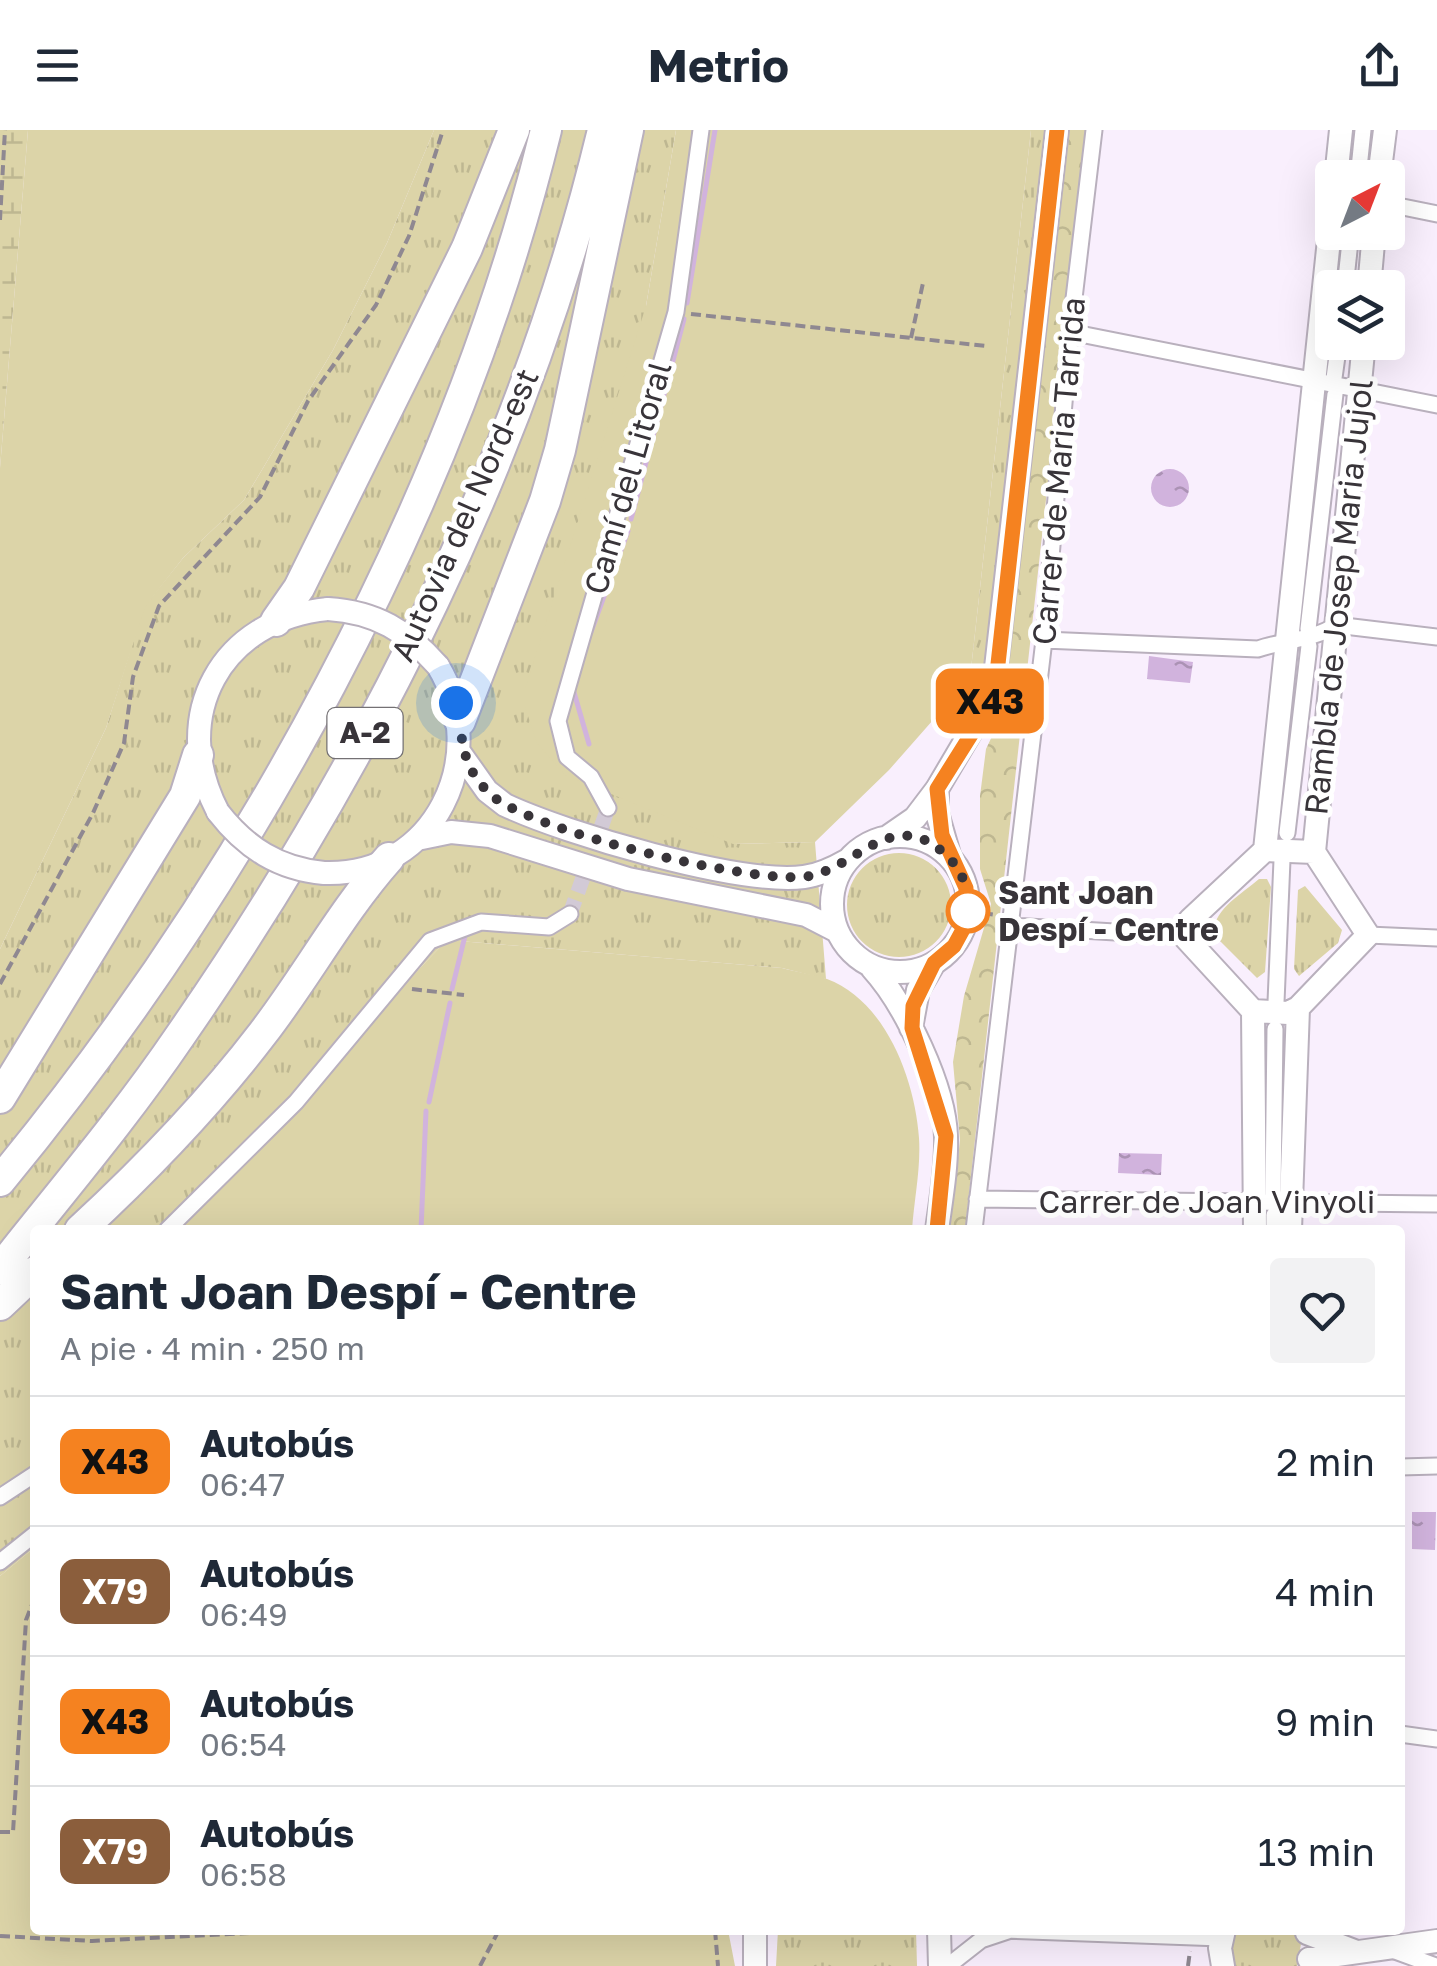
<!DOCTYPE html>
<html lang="es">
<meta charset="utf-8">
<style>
:root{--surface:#fff;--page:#f2f2f3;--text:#1f2937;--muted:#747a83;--line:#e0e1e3}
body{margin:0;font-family:"Golos Text",sans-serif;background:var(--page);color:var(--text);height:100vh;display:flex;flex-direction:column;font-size:38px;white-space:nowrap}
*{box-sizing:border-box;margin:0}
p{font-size:32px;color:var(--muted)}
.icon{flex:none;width:55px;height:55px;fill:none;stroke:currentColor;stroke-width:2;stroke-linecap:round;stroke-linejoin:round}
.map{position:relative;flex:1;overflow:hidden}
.sheet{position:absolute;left:30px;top:1095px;width:1375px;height:710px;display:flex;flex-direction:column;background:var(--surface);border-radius:10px;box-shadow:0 10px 40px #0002}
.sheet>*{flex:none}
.badge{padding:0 20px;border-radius:15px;font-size:35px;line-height:65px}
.needle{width:65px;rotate:42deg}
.buttons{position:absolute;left:1315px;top:30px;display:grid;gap:20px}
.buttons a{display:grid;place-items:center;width:90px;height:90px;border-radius:10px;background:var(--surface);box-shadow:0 10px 40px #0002;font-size:50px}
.you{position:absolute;width:50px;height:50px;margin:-25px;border:8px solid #fff;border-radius:50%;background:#1a73e8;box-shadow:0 0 0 15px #1a73e833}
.map>.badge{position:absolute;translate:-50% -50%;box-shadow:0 0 0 5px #fff}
.round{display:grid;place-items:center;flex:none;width:105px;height:105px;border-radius:10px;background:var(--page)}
.headline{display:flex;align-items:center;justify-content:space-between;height:170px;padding:0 30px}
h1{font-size:48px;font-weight:700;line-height:75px}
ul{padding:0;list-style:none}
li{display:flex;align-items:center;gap:30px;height:130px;padding:0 30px;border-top:2px solid var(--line)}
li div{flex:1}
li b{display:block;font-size:38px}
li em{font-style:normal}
li .badge{min-width:110px;font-weight:700;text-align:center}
header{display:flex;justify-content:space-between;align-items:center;height:130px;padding:0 30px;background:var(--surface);font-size:45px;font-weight:700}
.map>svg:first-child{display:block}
.grass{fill:url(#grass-tufts)}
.forest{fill:url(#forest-crowns)}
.wetland{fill:url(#wetland-marsh)}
.green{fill:#dcd4a8}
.water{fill:url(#water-ripples)}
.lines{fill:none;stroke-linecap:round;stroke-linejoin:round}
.stream{stroke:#d1b3dd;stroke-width:5}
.street-tunnel{stroke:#d2cad6;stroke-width:15;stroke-dasharray:15 8;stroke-linecap:butt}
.street-casing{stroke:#b9b0bd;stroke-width:19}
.secondary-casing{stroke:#b9b0bd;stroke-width:26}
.highway-casing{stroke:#b9b0bd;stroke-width:34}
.path{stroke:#8f8891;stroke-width:4;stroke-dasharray:10 5;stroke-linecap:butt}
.street{stroke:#fff;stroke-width:15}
.secondary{stroke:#fff;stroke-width:22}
.highway{stroke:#fff;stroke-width:30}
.secondary-bridge-casing{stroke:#b9b0bd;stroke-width:26;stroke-linecap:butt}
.secondary-bridge{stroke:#fff;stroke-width:22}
.line-casing{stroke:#fff;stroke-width:22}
.line{stroke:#f58220;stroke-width:15}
.walk{stroke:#383439;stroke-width:10;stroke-dasharray:0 18}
.stop-dot{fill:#fff;stroke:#f58220;stroke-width:5}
.labels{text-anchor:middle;stroke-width:10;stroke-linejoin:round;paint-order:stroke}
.shield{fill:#fff;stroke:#747174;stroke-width:2.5}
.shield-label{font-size:30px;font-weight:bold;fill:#383439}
.street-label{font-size:32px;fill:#383439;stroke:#fff}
.stop-label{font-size:32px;font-weight:bold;fill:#383439;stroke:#fff;text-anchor:start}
</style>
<header><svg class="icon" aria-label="menu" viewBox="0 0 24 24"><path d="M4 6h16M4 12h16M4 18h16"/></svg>Metrio<svg class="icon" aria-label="share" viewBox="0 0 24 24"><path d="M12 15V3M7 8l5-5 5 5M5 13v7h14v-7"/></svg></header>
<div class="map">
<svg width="1437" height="1836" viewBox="0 0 1437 1836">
<defs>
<pattern id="grass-tufts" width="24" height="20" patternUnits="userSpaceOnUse" patternTransform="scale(2.5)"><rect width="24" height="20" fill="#dcd4a8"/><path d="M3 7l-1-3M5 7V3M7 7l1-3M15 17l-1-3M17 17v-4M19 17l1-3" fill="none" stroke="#beb791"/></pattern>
<pattern id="forest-crowns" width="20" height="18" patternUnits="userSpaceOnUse" patternTransform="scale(2.5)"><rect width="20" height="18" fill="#dcd4a8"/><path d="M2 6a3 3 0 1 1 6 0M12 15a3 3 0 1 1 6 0" fill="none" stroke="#beb791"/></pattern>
<pattern id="wetland-marsh" width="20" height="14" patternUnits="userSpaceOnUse" patternTransform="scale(2.5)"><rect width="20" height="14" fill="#dcd4a8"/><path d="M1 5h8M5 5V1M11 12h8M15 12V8" fill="none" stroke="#beb791"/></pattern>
<pattern id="water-ripples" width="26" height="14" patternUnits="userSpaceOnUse" patternTransform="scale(2.5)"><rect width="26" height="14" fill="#d1b3dd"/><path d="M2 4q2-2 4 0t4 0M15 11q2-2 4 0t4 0" fill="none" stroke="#ab92b4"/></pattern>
</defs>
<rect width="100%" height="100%" fill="#f9effd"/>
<!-- grass -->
<path class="grass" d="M434 0H676L646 176 733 714 815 712 826 849 782 838 447 810C355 904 272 1006 180 1100H35V1417L0 1446V819L106 598 144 477 183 428 244 370 333 220 387 113Z
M1031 0H1069L1003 583 970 548Z
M847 775a52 52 0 1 1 104 0a52 52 0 1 1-104 0Z
M1259 749H1267L1271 757 1265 842 1257 848 1215 806C1209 782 1242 764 1259 749Z
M1305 756 1342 800 1338 813 1299 846 1294 839 1298 760Z
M778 1800H916L917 1836H776Z
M1235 1800H1296L1301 1814 1297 1836H1234L1230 1827Z"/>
<!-- forest -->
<path class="forest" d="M1069 0H1087L965 1100H950L960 1010 953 932 964 866 991 774 980 739V666L986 619 1003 583Z"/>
<!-- wetland -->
<path class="wetland" d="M0 0H28L0 338Z"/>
<!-- green -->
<path class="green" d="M28 0H434L387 113 333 220 244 370 183 428 145 477 106 598 0 819V338Z
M676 0H1031L970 548 889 640 815 712 733 714 565 645 537 613 525 577V559L646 176Z
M447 810 782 838C797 842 813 844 827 849 886 871 915 950 919 1008 921 1038 914 1070 912 1100H180C272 1006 355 904 447 810Z
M35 1417V1800H728L735 1836H0V1446Z"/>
<!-- water -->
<path class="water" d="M1151 358a19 19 0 1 1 38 0a19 19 0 1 1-38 0Z
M1149 526 1193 532 1190 553 1147 549Z
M1119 1023 1162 1024 1161 1045 1118 1043Z
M1412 1382H1436L1435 1420 1412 1419Z"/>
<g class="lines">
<!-- stream -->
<path class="stream" d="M687 173 715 0
M631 389 684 189
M591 502 628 401
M573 559 589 614
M452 859 465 806
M429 972 450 873
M421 1100 426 981"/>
<!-- street-tunnel -->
<path class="street-tunnel" d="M570 784 608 678"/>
<defs>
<path id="street" d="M1358 48 1363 0
M1388 74 1437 84
M1345 158 1351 102
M1070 202 1437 275
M1334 248 1339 212
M1308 499 1335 264
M1044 510 1258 519C1284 510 1314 510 1336 495L1437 507
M608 678 591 647 567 627 558 591 676 182 701 0
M1287 703 1309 516
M1011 796 1184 806
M1368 805 1437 808
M1276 872 1282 730
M1273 1064 1275 899
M977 1069 1437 1074
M167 1100 296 972 430 811 481 792 549 797 570 784
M974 1100 1044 510 1070 202 1094 0
M1274 1100V1085
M1400 1337 1437 1336
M0 1367 35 1344
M0 1432 35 1404
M1400 1604 1437 1609
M1005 1800 1221 1808
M1395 1821 1436 1836
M948 1836 981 1810 1008 1801"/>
<path id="secondary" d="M1336 48 1341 0
M1379 48 1385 0
M1369 158 1374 102
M460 623 487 661 505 675C567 704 738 755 804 747 820 745 834 738 848 730
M937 659V683L950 728
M218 682C168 586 221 489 328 479
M832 774a68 68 0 1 1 136 0a68 68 0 1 1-136 0Z
M886 708 915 688 937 659 993 564 1057 0
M417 709 451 702 490 706 628 749 806 785 837 801
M1265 720 1314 722 1368 805 1298 878 1288 883 1253 881 1184 806 1190 790 1265 720 1332 81
M1314 722 1364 212
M324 743C435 747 492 625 438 536
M872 838C905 874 945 958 946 1007 947 1038 941 1070 937 1100
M1253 881 1255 1100
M911 898 918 860 934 833
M1290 1100 1298 878
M939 1800 940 1836
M1307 1803 1354 1821
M1309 1829 1437 1811
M755 1836V1800
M1223 1836 1220 1818 1224 1800"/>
<path id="highway" d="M276 491 299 458 467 118 514 0
M460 591 545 371 560 320 628 0
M0 968 185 666 198 625
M0 1051C245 754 454 375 546 0
M80 1100C146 1039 208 975 263 903 307 846 341 782 389 728
M0 1139C61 1062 125 987 180 906 369 633 525 324 603 0
M0 1175 35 1142"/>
</defs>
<!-- street casing -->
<use href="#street" class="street-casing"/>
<!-- secondary casing -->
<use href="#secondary" class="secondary-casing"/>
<!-- highway casing -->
<use href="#highway" class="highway-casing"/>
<!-- path -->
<path class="path" d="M0 90 5 0
M691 184 986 216
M911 208 923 153
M968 781 997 785
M0 854 93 683 124 613 133 547 159 476 260 367 308 271 376 175 409 106 443 0
M412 859 464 865
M0 1702H13L26 1490 35 1467
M715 1800 718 1836
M0 1806 92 1811 309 1800
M480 1836 499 1800
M1188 1836 1190 1821"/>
<!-- street -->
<use href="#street" class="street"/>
<!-- secondary -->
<use href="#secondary" class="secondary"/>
<!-- highway -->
<use href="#highway" class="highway"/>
<defs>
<path id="secondary-bridge" d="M328 479C376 482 407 501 438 536
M218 682C246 718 279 739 324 743"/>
</defs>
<!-- secondary-bridge casing -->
<use href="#secondary-bridge" class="secondary-bridge-casing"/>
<!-- secondary-bridge -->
<use href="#secondary-bridge" class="secondary-bridge"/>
</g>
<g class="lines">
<defs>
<path id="line" d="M937 1100 946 1006 912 898 913 876 934 833 954 816 966 794V758L942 705 937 659 986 581 997 543 1057 0"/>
</defs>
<!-- line casing -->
<use href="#line" class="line-casing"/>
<!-- line -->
<use href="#line" class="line"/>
<!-- walk -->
<path class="walk" d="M456 573C464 610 459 633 489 663 527 701 747 752 803 747 855 742 892 672 947 726 963 741 969 760 968 781"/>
</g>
<!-- markers -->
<circle class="stop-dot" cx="968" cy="781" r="20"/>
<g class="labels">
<!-- shield labels -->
<rect class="shield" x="327.5" y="578" width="75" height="50" rx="8"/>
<g class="shield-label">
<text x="365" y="613">A-2</text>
</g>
<!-- street labels -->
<g class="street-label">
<text transform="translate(1059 341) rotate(-85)" y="11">Carrer de Maria Tarrida</text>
<text transform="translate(628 348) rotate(-74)" y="11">Camí del Litoral</text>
<text transform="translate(465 385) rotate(-66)" y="11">Autovia del Nord-est</text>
<text transform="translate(1339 467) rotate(-84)" y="11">Rambla de Josep Maria Jujol</text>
<text x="1207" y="1083">Carrer de Joan Vinyoli</text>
</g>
<!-- stop labels -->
<g class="stop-label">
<text x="998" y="774">Sant Joan<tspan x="998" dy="37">Despí - Centre</tspan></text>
</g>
</g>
</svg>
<div class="buttons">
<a><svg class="needle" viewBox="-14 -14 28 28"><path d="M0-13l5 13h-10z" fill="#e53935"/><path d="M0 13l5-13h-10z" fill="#747a83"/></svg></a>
<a><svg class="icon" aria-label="layers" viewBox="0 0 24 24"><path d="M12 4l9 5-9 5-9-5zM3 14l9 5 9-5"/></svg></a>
</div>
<div class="you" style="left:456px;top:573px"></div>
<b class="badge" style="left:990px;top:571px;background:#f58220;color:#111">X43</b>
<section class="sheet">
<div class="headline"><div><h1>Sant Joan Despí - Centre</h1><p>A pie · 4 min · 250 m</p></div><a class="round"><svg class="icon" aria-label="heart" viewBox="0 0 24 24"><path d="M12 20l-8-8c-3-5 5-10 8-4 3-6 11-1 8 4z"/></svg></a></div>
<ul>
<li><span class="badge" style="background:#f58220;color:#111">X43</span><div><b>Autobús</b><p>06:47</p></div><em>2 min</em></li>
<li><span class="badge" style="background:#8b5e3c;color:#fff">X79</span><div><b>Autobús</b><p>06:49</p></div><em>4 min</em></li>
<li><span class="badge" style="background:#f58220;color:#111">X43</span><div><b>Autobús</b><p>06:54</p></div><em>9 min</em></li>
<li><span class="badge" style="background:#8b5e3c;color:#fff">X79</span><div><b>Autobús</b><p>06:58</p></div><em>13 min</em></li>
</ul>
</section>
</div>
